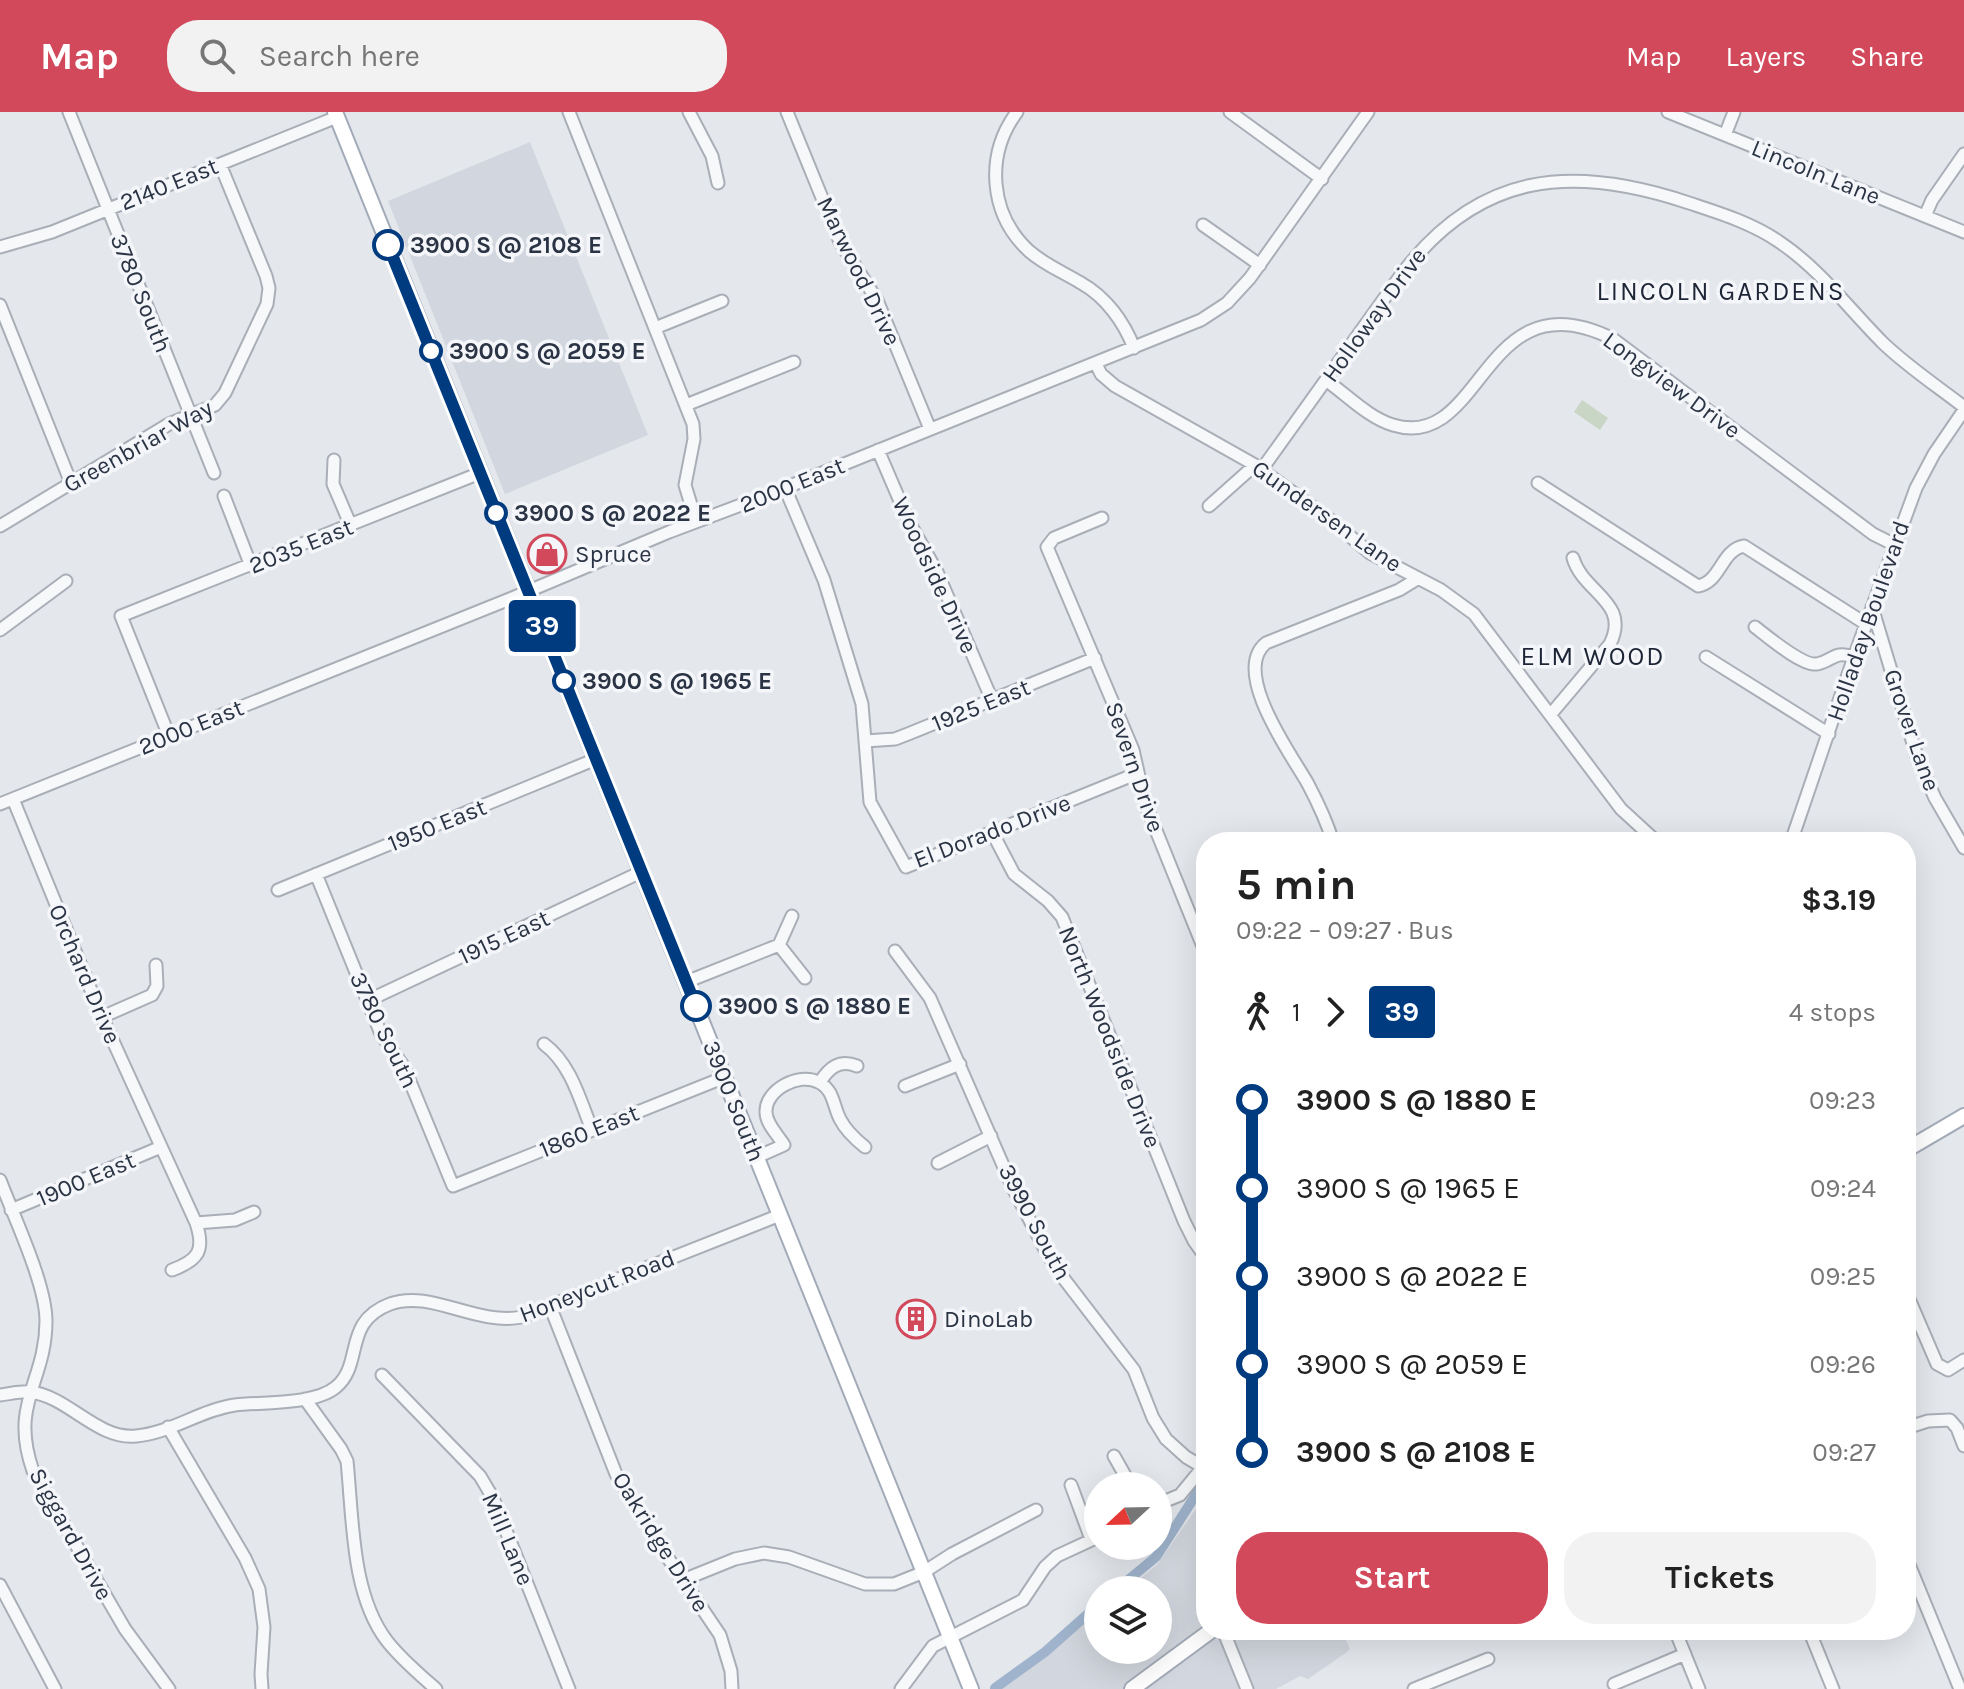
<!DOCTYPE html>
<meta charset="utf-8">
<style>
:root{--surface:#fff;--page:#f2f2f2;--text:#222;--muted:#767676;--accent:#d1495b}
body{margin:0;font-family:Karla,sans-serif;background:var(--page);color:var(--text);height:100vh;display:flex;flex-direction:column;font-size:30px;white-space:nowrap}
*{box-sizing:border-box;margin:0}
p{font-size:26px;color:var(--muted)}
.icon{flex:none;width:44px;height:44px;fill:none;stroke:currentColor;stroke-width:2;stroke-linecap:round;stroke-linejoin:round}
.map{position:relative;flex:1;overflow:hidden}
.drawer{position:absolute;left:1196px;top:720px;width:720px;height:808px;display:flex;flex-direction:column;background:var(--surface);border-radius:32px;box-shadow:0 8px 32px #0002}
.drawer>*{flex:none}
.badge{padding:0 16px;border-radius:6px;font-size:28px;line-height:52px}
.needle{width:52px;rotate:248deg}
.controls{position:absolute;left:1084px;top:1360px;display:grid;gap:16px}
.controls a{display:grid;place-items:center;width:88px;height:88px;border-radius:50%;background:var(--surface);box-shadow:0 8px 32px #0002;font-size:40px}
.map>.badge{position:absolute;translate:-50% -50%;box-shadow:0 0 0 4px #fff}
.legs{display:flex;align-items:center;gap:12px;height:88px;padding:0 40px;font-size:26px}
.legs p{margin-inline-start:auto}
.summary{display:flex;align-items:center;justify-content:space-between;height:136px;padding:0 40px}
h1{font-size:44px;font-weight:700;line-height:60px}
.cta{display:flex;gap:16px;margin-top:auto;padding:16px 40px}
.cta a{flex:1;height:92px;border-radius:32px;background:var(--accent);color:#fff;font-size:32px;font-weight:700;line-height:92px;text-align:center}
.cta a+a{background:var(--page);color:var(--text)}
ul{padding:0 40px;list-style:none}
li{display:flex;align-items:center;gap:28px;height:88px;font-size:30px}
li i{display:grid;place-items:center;width:12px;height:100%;margin:0 10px;background:currentColor}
li i::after{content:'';width:20px;height:20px;margin:-10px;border:6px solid;border-radius:50%;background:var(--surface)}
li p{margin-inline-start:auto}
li:first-child i{background:linear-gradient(#0000 50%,currentColor 0)}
li:last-child i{background:linear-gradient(currentColor 50%,#0000 0)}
header{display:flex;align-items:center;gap:48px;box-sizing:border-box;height:112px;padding:0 40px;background:var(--accent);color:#fff}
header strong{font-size:38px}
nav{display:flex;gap:44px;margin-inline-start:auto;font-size:28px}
.search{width:560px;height:72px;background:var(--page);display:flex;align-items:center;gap:20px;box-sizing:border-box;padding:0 28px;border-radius:32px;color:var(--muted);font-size:30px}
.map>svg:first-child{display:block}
.built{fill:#d2d6de}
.green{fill:#c9d6c5}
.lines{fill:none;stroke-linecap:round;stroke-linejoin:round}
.canal{stroke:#9fb4cc;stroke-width:10}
.minor-casing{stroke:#a9aeb7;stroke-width:15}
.major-casing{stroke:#a3abb8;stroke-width:18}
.minor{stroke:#f7f8fa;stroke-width:11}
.major{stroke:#fff;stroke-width:14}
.line-1-casing{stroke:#fff;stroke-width:18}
.line-1{stroke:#003b80;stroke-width:12}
.stop-1-dot{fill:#fff;stroke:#003b80;stroke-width:4}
.labels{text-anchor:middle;stroke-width:7;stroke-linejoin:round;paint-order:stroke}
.street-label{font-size:24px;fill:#2b3445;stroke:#f4f6f9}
.stop-label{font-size:24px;font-weight:bold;fill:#2b3445;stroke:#f4f6f9;text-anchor:start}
.poi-label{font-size:24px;fill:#2b3445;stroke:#f4f6f9;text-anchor:start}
.neighbourhood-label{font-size:26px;letter-spacing:2px;fill:#1d2536;stroke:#f4f6f9}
</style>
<header>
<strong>Map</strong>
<div class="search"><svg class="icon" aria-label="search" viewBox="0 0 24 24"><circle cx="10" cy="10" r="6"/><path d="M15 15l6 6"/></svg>Search here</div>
<nav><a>Map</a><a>Layers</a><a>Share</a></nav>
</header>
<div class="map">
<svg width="1964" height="1577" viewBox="0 0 1964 1577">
<rect width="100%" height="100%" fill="#e4e7ec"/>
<!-- built -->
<path class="built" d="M530 30 648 323 505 382 388 89Z
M1206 1382V1518H1341L1350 1537 1347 1540 1308 1567 1300 1564 1276 1577H1001L1098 1500V1538H1158V1478H1126L1158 1452Z"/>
<!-- green -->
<path class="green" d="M1582 288 1608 306 1600 318 1574 300Z"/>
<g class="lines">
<!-- canal -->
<path class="canal" d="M1116 1478 1156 1445 1206 1367
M995 1576 1045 1540 1098 1493"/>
<defs>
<path id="minor" d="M69 0 214 361
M569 0 693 312 694 327 685 373 696 409
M689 0 712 44 718 71
M787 0 840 130 877 188 930 317
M1017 0C985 43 989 102 1029 139 1045 153 1063 160 1081 171 1106 185 1124 210 1134 236
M1230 0 1322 67
M1668 0 1964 120
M1725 23 1734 0
M1925 104 1932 88 1964 42
M1203 113 1260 153
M0 135 52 120 337 5
M0 193 71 371
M655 216 722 189
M1096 252 1101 262 1115 274 1255 353 1332 409 1370 441 1441 478 1474 502 1621 697 1657 730
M1327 269C1347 283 1369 306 1393 313 1484 341 1482 161 1613 227L1873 422 1893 432
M686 293 794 250
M878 338 909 410 937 460 992 588
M334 348 333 372 351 414
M1262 357 1401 163C1479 59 1573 52 1689 91 1719 101 1752 111 1778 129 1819 156 1849 197 1883 231 1908 255 1937 274 1964 295
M1538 371 1698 474C1721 470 1721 438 1744 434L1866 512
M785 376 824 468 862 592 870 690 906 755 1138 661
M224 384 251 454
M1209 394 1255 353
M1102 406 1054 426 1047 435 1133 638 1145 691 1206 842
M0 414 169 312 215 293 225 281 267 192 269 176 266 164 220 52
M1872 495 1918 648 1935 686 1964 736
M1755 515C1768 525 1802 554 1817 552 1833 549 1834 538 1854 545
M0 518 66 469
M1706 545 1829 622
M1551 602 1610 532C1631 490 1583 481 1573 446
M169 624 121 504 480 361
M865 629 895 627 908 622 1095 546
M13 687 102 905 196 1111C205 1138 199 1148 172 1158
M0 692 512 486 669 420 770 382 1201 208 1227 191 1250 166 1368 0
M992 720 1014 762 1048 789 1062 805 1184 1109 1194 1129 1206 1146
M1333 730C1327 710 1318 691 1308 672 1293 645 1230 560 1266 531L1399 478 1417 467
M1791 730 1854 545 1916 376 1934 342 1964 298
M316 762 381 922 404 955 453 1074 725 965
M278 778 596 647
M779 833 805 866
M895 839 930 886 1013 1076 1048 1143 1061 1163 1134 1258 1153 1306 1166 1327 1186 1345 1206 1357
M686 870 779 833 792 804
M367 889 641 760
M102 905 152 883 157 874 156 853
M544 932C571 952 580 988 592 1018
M820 970C829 956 839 947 857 954
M905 974 960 952
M757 1045 784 1033C778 1023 766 1012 766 1000 765 978 799 960 818 970 834 977 833 994 840 1007 846 1019 855 1027 865 1035
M938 1051 991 1024
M0 1068C14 1105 46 1172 46 1209 46 1270 9 1291 33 1359L125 1517 169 1577
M11 1098 161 1035
M196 1111 235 1108 254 1100
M1906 1180 1937 1252 1948 1258 1964 1248
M550 1194 616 1362 666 1443 720 1523 731 1559 732 1577
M382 1263 480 1364 493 1386 569 1577
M0 1283C9 1282 21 1279 30 1280 68 1284 97 1328 136 1324 171 1321 200 1298 235 1293 262 1290 315 1293 336 1275 364 1252 342 1210 390 1192 431 1177 475 1214 522 1205L780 1103
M305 1287 341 1337 347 1349C353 1407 351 1482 387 1529 401 1547 419 1562 436 1577
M168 1315 245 1446 259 1477 264 1515 261 1562 262 1577
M1906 1316 1928 1309 1950 1308 1957 1316 1964 1334
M1114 1344 1131 1374
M1071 1373 1091 1427
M1158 1392 1180 1383 1203 1355
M1906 1445 1960 1577
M683 1468 735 1447 764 1441 789 1445 865 1472H894L924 1460 952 1442 1036 1398
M0 1473 55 1577
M1223 1518 1247 1577
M1675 1518 1699 1577
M1809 1518 1833 1577
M1614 1572 1685 1542
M901 1577 933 1534 1023 1488 1045 1455 1057 1444 1098 1425
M1414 1577 1488 1547"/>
<path id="major" d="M335 0 971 1577
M1906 1038 1964 1004
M1132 1577 1212 1518"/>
</defs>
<!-- minor casing -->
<use href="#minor" class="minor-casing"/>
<!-- major casing -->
<use href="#major" class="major-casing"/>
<!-- minor -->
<use href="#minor" class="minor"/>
<!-- major -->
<use href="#major" class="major"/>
</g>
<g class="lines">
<defs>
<path id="line-1" d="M388 133 696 894"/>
</defs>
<!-- line-1 casing -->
<use href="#line-1" class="line-1-casing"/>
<!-- line-1 -->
<use href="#line-1" class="line-1"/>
</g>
<!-- icons -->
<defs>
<symbol id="shop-ring" viewBox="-11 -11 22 22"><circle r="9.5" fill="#f4f6f9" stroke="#d1495b" stroke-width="1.5"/><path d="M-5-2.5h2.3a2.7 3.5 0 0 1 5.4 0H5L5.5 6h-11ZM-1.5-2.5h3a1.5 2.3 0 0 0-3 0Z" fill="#d1495b"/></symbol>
<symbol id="building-ring" viewBox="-11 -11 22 22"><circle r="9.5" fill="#f4f6f9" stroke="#d1495b" stroke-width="1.5"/><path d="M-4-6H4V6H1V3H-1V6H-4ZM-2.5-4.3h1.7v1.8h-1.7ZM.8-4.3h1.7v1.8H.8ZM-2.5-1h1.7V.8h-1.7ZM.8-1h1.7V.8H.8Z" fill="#d1495b"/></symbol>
</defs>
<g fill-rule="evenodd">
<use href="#shop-ring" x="525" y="420" width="44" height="44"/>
<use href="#building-ring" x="894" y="1185" width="44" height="44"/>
</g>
<!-- markers -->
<g class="stop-1-dot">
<circle cx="388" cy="133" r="14"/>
<circle cx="431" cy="239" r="10"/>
<circle cx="496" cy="401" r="10"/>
<circle cx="564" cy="569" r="10"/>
<circle cx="696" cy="894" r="14"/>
</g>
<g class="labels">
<!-- street labels -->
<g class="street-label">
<text transform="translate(1816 60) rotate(22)" y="8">Lincoln Lane</text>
<text transform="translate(169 72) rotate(-22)" y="8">2140 East</text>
<text transform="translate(859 159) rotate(64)" y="8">Marwood Drive</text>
<text transform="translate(141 181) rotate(68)" y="8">3780 South</text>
<text transform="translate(1374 203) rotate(-54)" y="8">Holloway Drive</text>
<text transform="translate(1672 273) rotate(36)" y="8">Longview Drive</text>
<text transform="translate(138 334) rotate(-29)" y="8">Greenbriar Way</text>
<text transform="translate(792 373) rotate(-22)" y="8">2000 East</text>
<text transform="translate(1327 404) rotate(35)" y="8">Gundersen Lane</text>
<text transform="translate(301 434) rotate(-22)" y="8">2035 East</text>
<text transform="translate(935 463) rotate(65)" y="8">Woodside Drive</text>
<text transform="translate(1868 509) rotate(-71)" y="8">Holladay Boulevard</text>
<text transform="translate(981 593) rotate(-22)" y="8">1925 East</text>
<text transform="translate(191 615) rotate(-22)" y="8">2000 East</text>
<text transform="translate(1912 618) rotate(71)" y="8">Grover Lane</text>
<text transform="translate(1135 655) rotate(71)" y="8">Severn Drive</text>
<text transform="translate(437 713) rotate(-22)" y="8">1950 East</text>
<text transform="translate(992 719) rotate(-21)" y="8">El Dorado Drive</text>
<text transform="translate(504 825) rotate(-25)" y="8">1915 East</text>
<text transform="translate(85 862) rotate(67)" y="8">Orchard Drive</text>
<text transform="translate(384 918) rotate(64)" y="8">3780 South</text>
<text transform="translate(1110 925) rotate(68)" y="8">North Woodside Drive</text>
<text transform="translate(734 989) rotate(68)" y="8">3900 South</text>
<text transform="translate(589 1019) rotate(-22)" y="8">1860 East</text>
<text transform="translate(86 1067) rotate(-23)" y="8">1900 East</text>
<text transform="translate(1035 1110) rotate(62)" y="8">3990 South</text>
<text transform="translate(597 1174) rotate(-21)" y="8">Honeycut Road</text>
<text transform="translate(71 1422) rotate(61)" y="8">Siggard Drive</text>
<text transform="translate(508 1427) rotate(67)" y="8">Mill Lane</text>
<text transform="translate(661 1430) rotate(58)" y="8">Oakridge Drive</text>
</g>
<!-- stop labels -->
<g class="stop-label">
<text x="410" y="141">3900 S @ 2108 E</text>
<text x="449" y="247">3900 S @ 2059 E</text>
<text x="514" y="409">3900 S @ 2022 E</text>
<text x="582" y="577">3900 S @ 1965 E</text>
<text x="718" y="902">3900 S @ 1880 E</text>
</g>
<!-- poi labels -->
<g class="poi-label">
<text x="575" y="450">Spruce</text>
<text x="944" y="1215">DinoLab</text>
</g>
<!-- neighbourhood labels -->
<g class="neighbourhood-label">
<text x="1721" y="188">LINCOLN GARDENS</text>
<text x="1593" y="553">ELM WOOD</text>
</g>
</g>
</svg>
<div class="controls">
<a><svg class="needle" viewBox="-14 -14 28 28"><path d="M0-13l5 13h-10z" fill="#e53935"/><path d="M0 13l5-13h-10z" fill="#767676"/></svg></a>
<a><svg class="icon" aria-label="layers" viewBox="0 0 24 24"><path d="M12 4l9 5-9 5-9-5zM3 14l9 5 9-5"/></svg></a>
</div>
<b class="badge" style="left:542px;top:514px;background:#003b80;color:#fff">39</b>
<section class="drawer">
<div class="summary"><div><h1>5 min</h1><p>09:22 – 09:27 · Bus</p></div><b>$3.19</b></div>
<div class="legs"><svg class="icon" aria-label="walk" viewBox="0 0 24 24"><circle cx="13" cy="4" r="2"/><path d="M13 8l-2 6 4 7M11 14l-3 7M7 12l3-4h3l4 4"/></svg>1<svg class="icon" aria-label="forward" viewBox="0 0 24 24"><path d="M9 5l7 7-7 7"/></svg><b class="badge" style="background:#003b80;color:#fff">39</b><p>4 stops</p></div>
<ul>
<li><i style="color:#003b80"></i><b>3900 S @ 1880 E</b><p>09:23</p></li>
<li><i style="color:#003b80"></i><span>3900 S @ 1965 E</span><p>09:24</p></li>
<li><i style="color:#003b80"></i><span>3900 S @ 2022 E</span><p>09:25</p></li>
<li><i style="color:#003b80"></i><span>3900 S @ 2059 E</span><p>09:26</p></li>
<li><i style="color:#003b80"></i><b>3900 S @ 2108 E</b><p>09:27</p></li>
</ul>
<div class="cta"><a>Start</a><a>Tickets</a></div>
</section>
</div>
